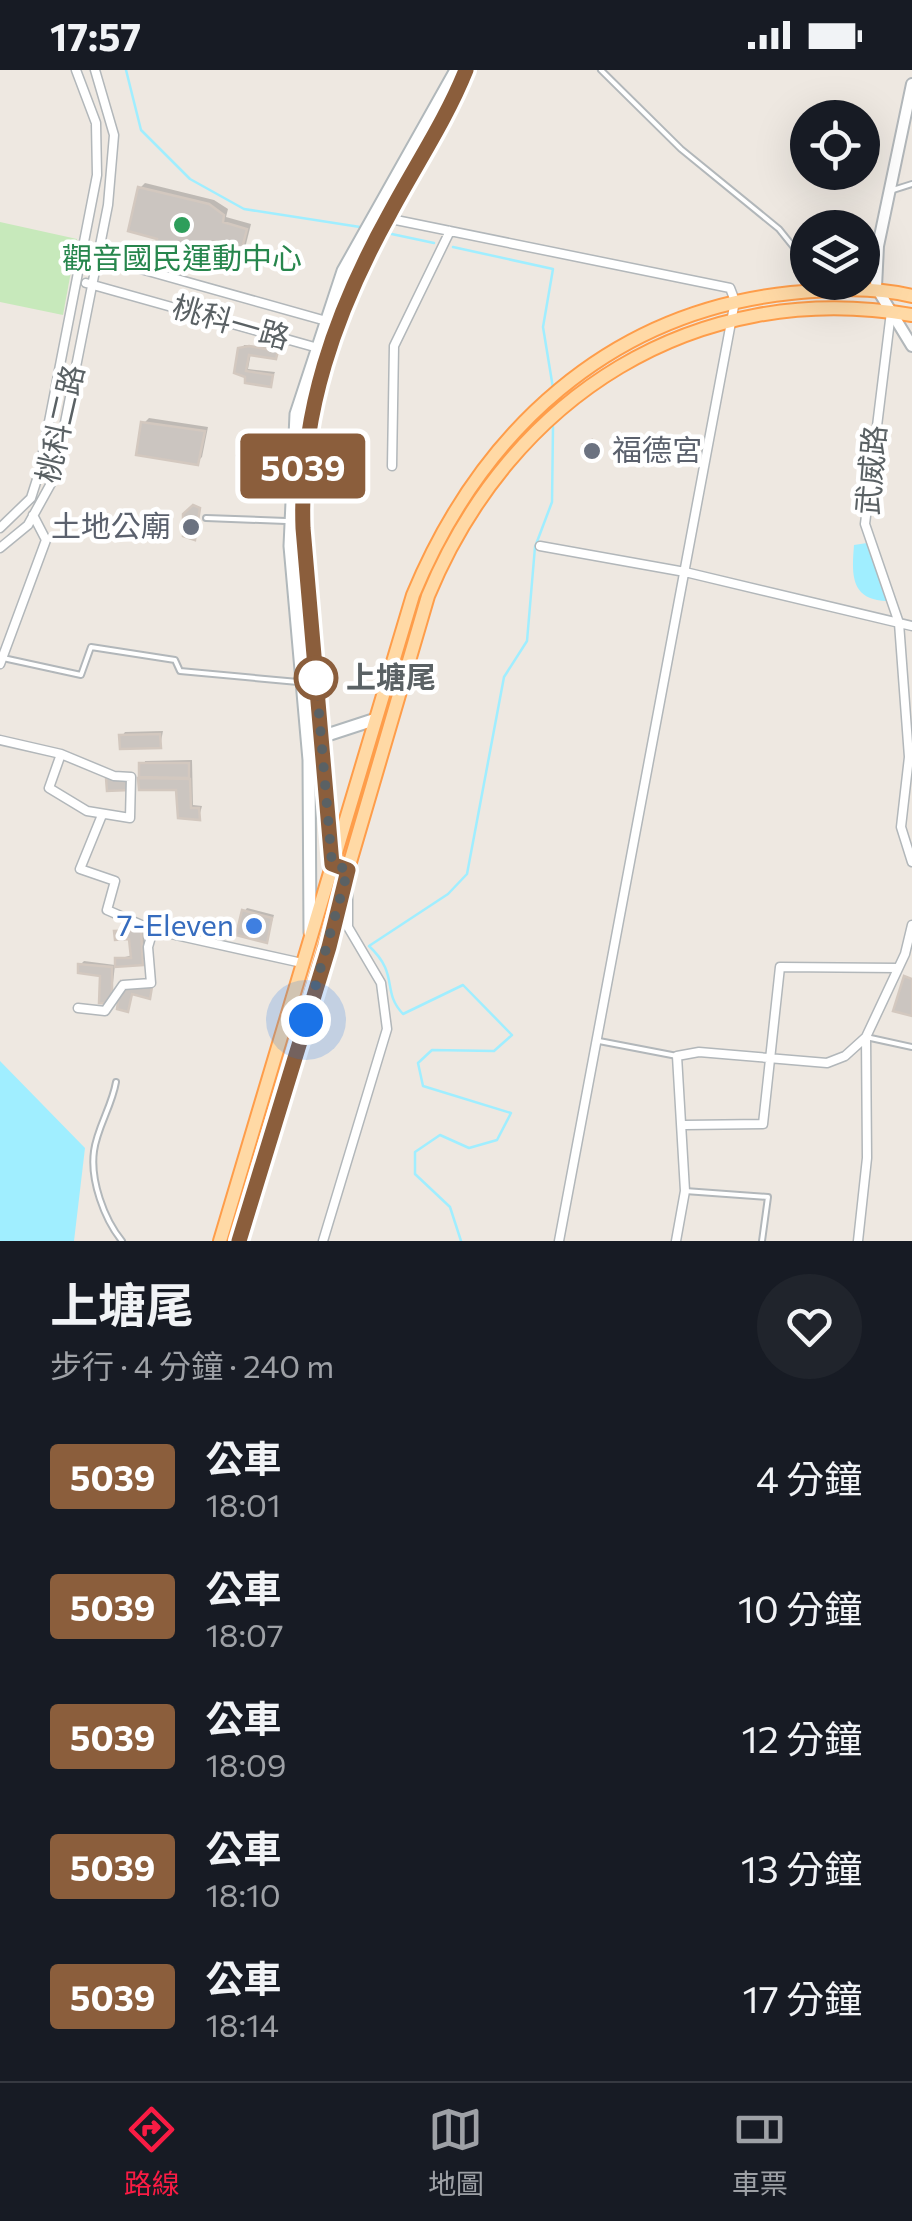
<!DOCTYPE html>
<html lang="zh-TW">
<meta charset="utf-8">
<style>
:root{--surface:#171b24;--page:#20242c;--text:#f1f3f6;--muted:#9ea1a6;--line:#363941;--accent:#f91c44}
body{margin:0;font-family:Commissioner,"Noto Sans TC",sans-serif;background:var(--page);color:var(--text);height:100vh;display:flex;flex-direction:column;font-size:38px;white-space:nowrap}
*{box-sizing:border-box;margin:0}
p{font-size:32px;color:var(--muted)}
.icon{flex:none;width:55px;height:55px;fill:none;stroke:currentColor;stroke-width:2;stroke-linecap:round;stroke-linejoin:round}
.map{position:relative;height:1171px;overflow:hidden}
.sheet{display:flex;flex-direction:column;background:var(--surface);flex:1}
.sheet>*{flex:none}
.badge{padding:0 20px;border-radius:8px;font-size:35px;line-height:65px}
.fabs{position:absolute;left:790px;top:30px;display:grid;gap:20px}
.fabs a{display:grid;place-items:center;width:90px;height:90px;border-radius:50%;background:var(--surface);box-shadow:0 10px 40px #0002;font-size:50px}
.you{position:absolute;width:50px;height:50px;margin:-25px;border:8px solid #fff;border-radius:50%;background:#1a73e8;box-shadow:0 0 0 15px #1a73e833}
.map>.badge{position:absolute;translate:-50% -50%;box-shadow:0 0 0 5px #fff}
.round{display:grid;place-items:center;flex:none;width:105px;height:105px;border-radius:52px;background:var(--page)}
.headline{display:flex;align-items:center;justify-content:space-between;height:170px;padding:0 50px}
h1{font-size:48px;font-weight:700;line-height:75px}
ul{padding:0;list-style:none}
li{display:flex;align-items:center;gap:30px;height:130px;padding:0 50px}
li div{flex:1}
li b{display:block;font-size:38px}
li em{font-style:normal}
li .badge{min-width:110px;font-weight:700;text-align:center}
.status{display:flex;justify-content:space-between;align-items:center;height:70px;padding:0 50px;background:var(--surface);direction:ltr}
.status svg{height:28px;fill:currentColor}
.menu{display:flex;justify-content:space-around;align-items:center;height:140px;border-top:2px solid var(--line);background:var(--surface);font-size:28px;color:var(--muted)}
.menu a{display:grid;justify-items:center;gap:5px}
.menu .current{color:var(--accent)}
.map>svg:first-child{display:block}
.green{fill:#c7e9bb}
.water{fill:#a0eeff}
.shadow{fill:#0003}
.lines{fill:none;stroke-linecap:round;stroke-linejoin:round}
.stream{stroke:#a0eeff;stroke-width:2.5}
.building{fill:#cbc5c0;stroke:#d3c8bf;stroke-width:2.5}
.service-casing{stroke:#b2b7ba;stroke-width:8}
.minor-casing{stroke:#b2b7ba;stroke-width:11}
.tertiary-casing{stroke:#b2b7ba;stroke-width:14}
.secondary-casing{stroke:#b1b8bb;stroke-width:15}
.primary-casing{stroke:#fe9d4a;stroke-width:16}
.service{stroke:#fff;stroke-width:4}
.minor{stroke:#fff;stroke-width:8}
.tertiary{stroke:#fff;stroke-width:10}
.secondary{stroke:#fff;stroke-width:11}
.primary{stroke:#ffd9a5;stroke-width:12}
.line-casing{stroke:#fff;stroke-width:22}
.line{stroke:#8b5e3c;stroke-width:15}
.walk{stroke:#5a6164;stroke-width:10;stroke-dasharray:0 18}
.leisure-dot{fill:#2e9e5b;stroke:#fff;stroke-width:4}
.worship-dot{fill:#6b7280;stroke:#fff;stroke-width:4}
.stop-dot{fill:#fff;stroke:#8b5e3c;stroke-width:5}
.shop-dot{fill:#3f7fe0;stroke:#fff;stroke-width:4}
.labels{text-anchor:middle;stroke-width:9;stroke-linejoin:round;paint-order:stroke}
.leisure-label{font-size:30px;fill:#27864d;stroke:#fff}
.street-label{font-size:30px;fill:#5a6164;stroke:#fff}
.worship-label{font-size:30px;fill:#5b616d;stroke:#fff;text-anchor:start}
.stop-label{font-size:30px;font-weight:bold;fill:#5a6164;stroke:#fff;text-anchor:start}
.shop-label{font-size:30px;fill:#366cbe;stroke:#fff;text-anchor:end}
</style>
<div class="status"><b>17:57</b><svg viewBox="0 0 49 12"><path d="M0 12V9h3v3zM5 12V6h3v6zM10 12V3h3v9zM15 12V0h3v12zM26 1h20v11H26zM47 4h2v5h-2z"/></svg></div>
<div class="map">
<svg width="912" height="1171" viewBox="0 0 912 1171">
<rect width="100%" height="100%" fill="#eee8e1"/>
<!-- green -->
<path class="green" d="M0 152 77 169 63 245 0 232Z"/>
<!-- water -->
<path class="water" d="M867 473 884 525 887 531C849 530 852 502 854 475Z
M0 991 85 1078 74 1171H0Z"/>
<!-- shadow -->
<path class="shadow" d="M145 113 214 130 228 139 226 147 251 154 242 190 237 195 160 168 140 118Z
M244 275 280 278 275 287 251 283 248 299 275 302 270 314 235 301Z
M149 348 208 357 202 387 197 392 144 353Z
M163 661 160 676 122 666 125 662Z
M192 690 193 735 202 736 199 747 180 745 179 718 141 717 145 691Z
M247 838 274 845 266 871 244 842Z
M143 857 146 889H117L133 885 132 866 117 862Z
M84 891 115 895 111 931 102 904 80 895Z"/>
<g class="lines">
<!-- stream -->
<path class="stream" d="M126 0 141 60 190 109 244 139 360 157
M387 163 434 173
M453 177 553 199 543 257 553 318
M461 1171 450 1137 415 1104V1082L440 1065 469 1078 497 1070 511 1043 423 1016 418 993 432 980 494 981 512 965 463 915 403 944C381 921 400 905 369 876L448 824 467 804 504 607 527 571 535 477 552 432 553 357"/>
</g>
<!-- building -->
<path class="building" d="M138 117 209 134 224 145 223 152 247 159 237 198 155 178 157 169 128 161Z
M249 276 278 281 276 289 249 285 246 301 273 305 271 317 245 313V307L234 303 238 278Z
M141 352 205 361 198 395 136 385Z
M251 364 266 369 264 385H237L240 374 253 377Z
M592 370 600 387 591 391 583 374Z
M193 435 200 438 195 470 183 466V444Z
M160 664 161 678 120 679 119 665Z
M139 693H189V708L139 707Z
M129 707V720L107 721 106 708Z
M138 708 190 709 191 738H199L200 750 178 748 176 720H139Z
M242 840 272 848 267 873 236 865Z
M141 860 143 895 115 897V888H131L129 869 115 870 114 861Z
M78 894 112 897V934L99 933 100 906 78 903Z
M904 906 912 909V946L893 941Z
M121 911 152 917 150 929 132 924 128 942 117 939Z"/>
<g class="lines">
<defs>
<path id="service" d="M601 0 681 79 779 159 808 195
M893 120 912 114
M206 448 286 451
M3 588 81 605 91 577 175 590 180 601 298 612
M866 967 912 977
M599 971 677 986
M116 1012C112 1036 97 1058 94 1081 90 1110 104 1149 122 1171
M685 1121 768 1127 762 1171"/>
<path id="minor" d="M386 148 730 218 735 231 559 1171
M80 182 337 254
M86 213 318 278
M891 242 865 454 899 553 909 687 901 757 912 792
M392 396 394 276 450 161
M0 458 31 428 39 403 97 105 96 53 76 0
M540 476 685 502 912 556
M0 478 28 455 54 408 108 135 114 65 95 0
M0 594 46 470 33 445
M0 670 61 684 114 706 131 707 130 748 87 741 49 718 61 684
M153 860 302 893
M78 938 105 941 123 915 151 913 148 877 153 860 107 840 115 811 80 799 102 745
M685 1055 763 1054 780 897 898 898
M323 1171 387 959 381 913 348 857V815
M676 1171 685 1121 677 986 699 982 827 993 845 986 866 967
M858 1171 867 1088 866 967 905 884 912 855"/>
<path id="tertiary" d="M912 14 878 176 876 217 912 276"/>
<path id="secondary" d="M321 667 373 650
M332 790 303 458C301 343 335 243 390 143 415 96 446 50 466 0
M310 863 309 690 290 476 296 344 343 201 456 0"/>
<path id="primary" d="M220 1171 413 525C481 361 609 242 791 223 833 219 871 216 912 226
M239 1171 428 526C510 327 695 208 912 245"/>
</defs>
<!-- service casing -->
<use href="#service" class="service-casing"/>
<!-- minor casing -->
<use href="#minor" class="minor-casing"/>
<!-- tertiary casing -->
<use href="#tertiary" class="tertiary-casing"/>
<!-- secondary casing -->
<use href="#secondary" class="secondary-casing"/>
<!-- primary casing -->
<use href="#primary" class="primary-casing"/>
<!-- service -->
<use href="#service" class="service"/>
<!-- minor -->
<use href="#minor" class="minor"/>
<!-- tertiary -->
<use href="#tertiary" class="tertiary"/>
<!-- secondary -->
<use href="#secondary" class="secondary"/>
<!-- primary -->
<use href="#primary" class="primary"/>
</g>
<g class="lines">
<defs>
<path id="line" d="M239 1171 329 877 348 800 332 794 303 458C299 344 335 242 390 143 415 96 446 50 466 0"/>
</defs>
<!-- line casing -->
<use href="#line" class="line-casing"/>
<!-- line -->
<use href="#line" class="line"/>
<!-- walk -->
<path class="walk" d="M306 950 348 800 332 794 315 597 316 608"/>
</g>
<!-- markers -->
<circle class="leisure-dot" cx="182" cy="155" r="10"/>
<g class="worship-dot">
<circle cx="592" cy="381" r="10"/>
<circle cx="191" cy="457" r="10"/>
</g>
<circle class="stop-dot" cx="316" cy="608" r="20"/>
<circle class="shop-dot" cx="254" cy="856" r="10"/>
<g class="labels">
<!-- leisure labels -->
<g class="leisure-label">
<text x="182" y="199">觀音國民運動中心</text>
</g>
<!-- street labels -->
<g class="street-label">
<text transform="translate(231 253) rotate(16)" y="10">桃科一路</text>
<text transform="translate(61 354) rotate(-77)" y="10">桃科二路</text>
<text transform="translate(872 400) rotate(-85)" y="10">武威路</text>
</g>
<!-- worship labels -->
<g class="worship-label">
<text x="612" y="391">福德宮</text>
<text x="171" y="467" text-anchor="end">土地公廟</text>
</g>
<!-- stop labels -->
<g class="stop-label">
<text x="346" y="618">上塘尾</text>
</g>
<!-- shop labels -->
<g class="shop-label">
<text x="234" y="866">7-Eleven</text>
</g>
</g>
</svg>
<div class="fabs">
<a><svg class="icon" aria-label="locate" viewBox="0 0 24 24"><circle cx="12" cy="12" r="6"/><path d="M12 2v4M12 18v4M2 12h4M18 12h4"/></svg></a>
<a><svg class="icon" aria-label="layers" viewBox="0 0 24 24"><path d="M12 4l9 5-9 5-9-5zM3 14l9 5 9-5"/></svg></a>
</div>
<div class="you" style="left:306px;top:950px"></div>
<b class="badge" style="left:303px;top:396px;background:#8b5e3c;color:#fff">5039</b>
</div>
<section class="sheet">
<div class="headline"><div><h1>上塘尾</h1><p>步行 · 4 分鐘 · 240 m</p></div><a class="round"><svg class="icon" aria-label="heart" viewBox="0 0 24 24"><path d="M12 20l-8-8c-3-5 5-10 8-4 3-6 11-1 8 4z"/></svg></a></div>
<ul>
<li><span class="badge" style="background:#8b5e3c;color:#fff">5039</span><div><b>公車</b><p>18:01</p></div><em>4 分鐘</em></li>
<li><span class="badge" style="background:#8b5e3c;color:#fff">5039</span><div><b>公車</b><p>18:07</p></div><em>10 分鐘</em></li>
<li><span class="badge" style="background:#8b5e3c;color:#fff">5039</span><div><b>公車</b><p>18:09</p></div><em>12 分鐘</em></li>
<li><span class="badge" style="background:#8b5e3c;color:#fff">5039</span><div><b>公車</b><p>18:10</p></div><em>13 分鐘</em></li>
<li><span class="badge" style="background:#8b5e3c;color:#fff">5039</span><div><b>公車</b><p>18:14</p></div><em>17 分鐘</em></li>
</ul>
</section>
<nav class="menu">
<a class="current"><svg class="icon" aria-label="directions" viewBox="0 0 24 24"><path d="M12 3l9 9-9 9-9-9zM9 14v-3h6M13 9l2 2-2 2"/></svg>路線</a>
<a><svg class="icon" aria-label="map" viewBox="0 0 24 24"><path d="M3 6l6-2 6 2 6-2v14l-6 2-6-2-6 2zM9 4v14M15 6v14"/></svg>地圖</a>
<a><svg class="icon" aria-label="tickets" viewBox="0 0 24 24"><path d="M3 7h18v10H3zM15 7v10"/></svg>車票</a>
</nav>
